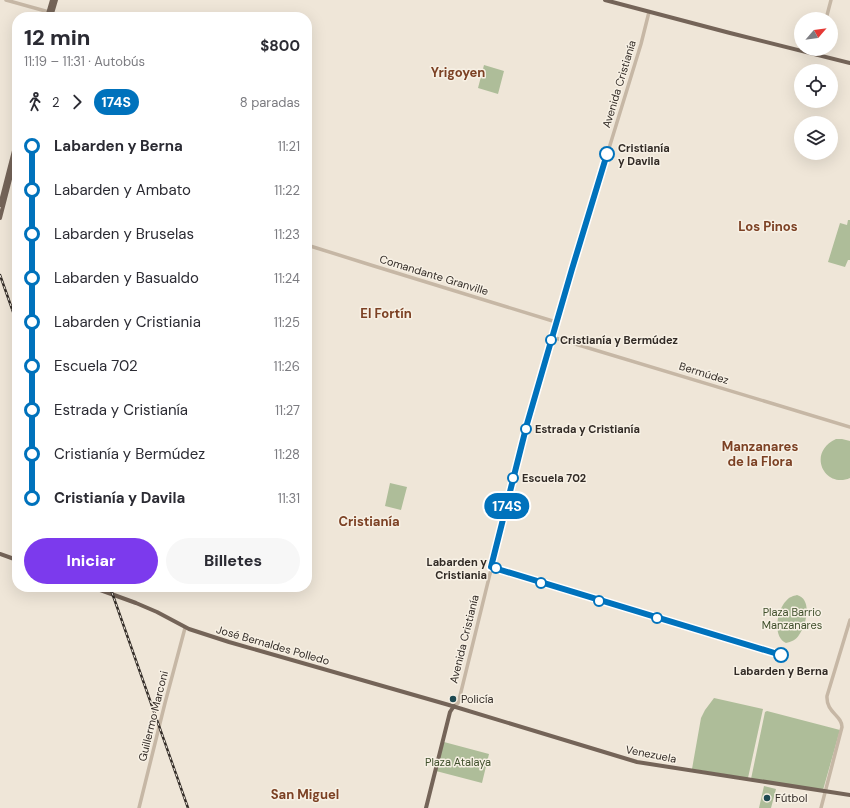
<!DOCTYPE html>
<html lang="es">
<meta charset="utf-8">
<style>
:root{--surface:#fff;--page:#f7f7f7;--text:#2b2b33;--muted:#7c7c81;--accent:#7c3aed}
body{margin:0;font-family:"DM Sans",sans-serif;background:var(--page);color:var(--text);height:100vh;display:flex;flex-direction:column;font-size:15px;white-space:nowrap}
*{box-sizing:border-box;margin:0}
p{font-size:13px;color:var(--muted)}
.icon{flex:none;width:22px;height:22px;fill:none;stroke:currentColor;stroke-width:2;stroke-linecap:round;stroke-linejoin:round}
.map{position:relative;flex:1;overflow:hidden}
.sheet{position:absolute;left:12px;top:12px;width:300px;height:580px;display:flex;flex-direction:column;background:var(--surface);border-radius:16px;box-shadow:0 4px 16px #0002}
.sheet>*{flex:none}
.badge{padding:0 8px;border-radius:13px;font-size:14px;line-height:26px}
.needle{width:26px;rotate:62deg}
.tools{position:absolute;left:794px;top:12px;display:grid;gap:8px}
.tools a{display:grid;place-items:center;width:44px;height:44px;border-radius:50%;background:var(--surface);box-shadow:0 4px 16px #0002;font-size:20px}
.map>.badge{position:absolute;translate:-50% -50%;box-shadow:0 0 0 2px #fff}
.legs{display:flex;align-items:center;gap:6px;height:44px;padding:0 12px;font-size:13px}
.legs p{margin-inline-start:auto}
.overview{display:flex;align-items:center;justify-content:space-between;height:68px;padding:0 12px}
h1{font-size:22px;font-weight:800;line-height:30px}
.cta{display:flex;gap:8px;margin-top:auto;padding:8px 12px}
.cta a{flex:1;height:46px;border-radius:24px;background:var(--accent);color:#fff;font-size:16px;font-weight:800;line-height:46px;text-align:center}
.cta a+a{background:var(--page);color:var(--text)}
ul{padding:0 12px;list-style:none}
li{display:flex;align-items:center;gap:14px;height:44px;font-size:15px}
li i{display:grid;place-items:center;width:6px;height:100%;margin:0 5px;background:currentColor}
li i::after{content:'';width:10px;height:10px;margin:-5px;border:3px solid;border-radius:50%;background:var(--surface)}
li p{margin-inline-start:auto}
li:first-child i{background:linear-gradient(#0000 50%,currentColor 0)}
li:last-child i{background:linear-gradient(currentColor 50%,#0000 0)}
.map>svg:first-child{display:block}
.green{fill:#aebd99}
.lines{fill:none;stroke-linecap:round;stroke-linejoin:round}
.minor{stroke:#c6b7a5;stroke-width:3.5}
.major{stroke:#746458;stroke-width:4}
.rail-casing{stroke:#322b26;stroke-width:2.5}
.rail{stroke:#f7f0e4;stroke-width:1;stroke-dasharray:3;stroke-linecap:butt}
.line-1-casing{stroke:#fff;stroke-width:9}
.line-1{stroke:#0072bc;stroke-width:6}
.stop-1-dot{fill:#fff;stroke:#0072bc;stroke-width:2}
.poi-dot{fill:#1e4951;stroke:#f7f0e4;stroke-width:1.5}
.labels{text-anchor:middle;stroke-width:3;stroke-linejoin:round;paint-order:stroke}
.street-label{font-size:11px;fill:#322b26;stroke:#f7f0e4}
.stop-label{font-size:11px;font-weight:bold;fill:#322b26;stroke:#f7f0e4;text-anchor:start}
.park-label{font-size:11px;fill:#3f4f2b;stroke:#f7f0e4}
.poi-label{font-size:11px;fill:#322b26;stroke:#f7f0e4;text-anchor:start}
.quarter-label{font-size:13px;font-weight:bold;fill:#7c4124;stroke:#f7f0e4}
</style>
<div class="map">
<svg width="850" height="808" viewBox="0 0 850 808">
<rect width="100%" height="100%" fill="#efe6d8"/>
<!-- green -->
<path class="green" d="M484 65 504 71 498 94 478 88Z
M848 220H850V260H848L845 267 828 262 840 223 847 225Z
M836 439H842L850 441V478C825 489 806 453 836 439Z
M390 483 407 487 401 510 385 506Z
M797 595C813 599 806 626 799 635 796 640 791 642 786 643 772 637 777 610 786 601 789 597 793 596 797 595Z
M714 698 763 709 748 778 692 769 701 718 705 710Z
M767 711 840 730 823 790 751 779 765 712Z
M444 742 489 754 482 783 436 771Z
M764 786 776 789 771 808H759Z"/>
<g class="lines">
<!-- minor -->
<path class="minor" d="M6 0 49 12 50 14
M826 19 831 0
M817 55 818 49
M307 245 374 266 556 322
M552 337 850 427
M454 706 458 703 459 700 526 427 572 269 641 44 649 12
M139 808 165 703 185 628
M821 808 842 727C842 715 826 713 827 696L850 620"/>
<!-- major -->
<path class="major" d="M605 0 730 33 850 63
M47 17 52 0
M51 17 56 0
M0 205 17 139
M0 218 17 152
M0 554 17 560
M92 587 136 603 157 612 189 629 229 642 449 705 637 762 850 795
M426 808 450 712 454 706"/>
<defs>
<path id="rail" d="M0 275 17 323
M110 587 188 808"/>
</defs>
<!-- rail casing -->
<use href="#rail" class="rail-casing"/>
<!-- rail -->
<use href="#rail" class="rail"/>
</g>
<g class="lines">
<defs>
<path id="line-1" d="M607 154 572 269 527 424 491 567 781 655"/>
</defs>
<!-- line-1 casing -->
<use href="#line-1" class="line-1-casing"/>
<!-- line-1 -->
<use href="#line-1" class="line-1"/>
</g>
<!-- markers -->
<g class="stop-1-dot">
<circle cx="607" cy="154" r="7"/>
<circle cx="551" cy="340" r="5"/>
<circle cx="526" cy="429" r="5"/>
<circle cx="513" cy="478" r="5"/>
<circle cx="496" cy="568" r="5"/>
<circle cx="541" cy="583" r="5"/>
<circle cx="599" cy="601" r="5"/>
<circle cx="657" cy="618" r="5"/>
<circle cx="781" cy="655" r="7"/>
</g>
<g class="poi-dot">
<circle cx="453" cy="699" r="4"/>
<circle cx="767" cy="798" r="4"/>
</g>
<g class="labels">
<!-- street labels -->
<g class="street-label">
<text transform="translate(619 84) rotate(-73)" y="4">Avenida Cristianía</text>
<text transform="translate(434 275) rotate(17)" y="4">Comandante Granville</text>
<text transform="translate(704 373) rotate(17)" y="4">Bermúdez</text>
<text transform="translate(464 639) rotate(-76)" y="4">Avenida Cristianía</text>
<text transform="translate(273 645) rotate(16)" y="4">José Bernaldes Polledo</text>
<text transform="translate(153 716) rotate(-76)" y="4">Guillermo Marconi</text>
<text transform="translate(651 754) rotate(11)" y="4">Venezuela</text>
</g>
<!-- stop labels -->
<g class="stop-label">
<text x="618" y="152">Cristianía<tspan x="618" dy="13">y Davila</tspan></text>
<text x="560" y="344">Cristianía y Bermúdez</text>
<text x="535" y="433">Estrada y Cristianía</text>
<text x="522" y="482">Escuela 702</text>
<text x="487" y="566" text-anchor="end">Labarden y<tspan x="487" dy="13">Cristiania</tspan></text>
<text x="781" y="675" text-anchor="middle">Labarden y Berna</text>
</g>
<!-- park labels -->
<g class="park-label">
<text x="792" y="616">Plaza Barrio<tspan x="792" dy="13">Manzanares</tspan></text>
<text x="458" y="766">Plaza Atalaya</text>
</g>
<!-- poi labels -->
<g class="poi-label">
<text x="461" y="703">Policía</text>
<text x="775" y="802">Fútbol</text>
</g>
<!-- quarter labels -->
<g class="quarter-label">
<text x="458" y="77">Yrigoyen</text>
<text x="768" y="231">Los Pinos</text>
<text x="386" y="318">El Fortín</text>
<text x="760" y="451">Manzanares<tspan x="760" dy="15">de la Flora</tspan></text>
<text x="369" y="526">Cristianía</text>
<text x="305" y="799">San Miguel</text>
</g>
</g>
</svg>
<div class="tools">
<a><svg class="needle" viewBox="-14 -14 28 28"><path d="M0-13l5 13h-10z" fill="#e53935"/><path d="M0 13l5-13h-10z" fill="#7c7c81"/></svg></a>
<a><svg class="icon" aria-label="locate" viewBox="0 0 24 24"><circle cx="12" cy="12" r="6"/><path d="M12 2v4M12 18v4M2 12h4M18 12h4"/></svg></a>
<a><svg class="icon" aria-label="layers" viewBox="0 0 24 24"><path d="M12 4l9 5-9 5-9-5zM3 14l9 5 9-5"/></svg></a>
</div>
<b class="badge" style="left:507px;top:506px;background:#0072bc;color:#fff">174S</b>
<section class="sheet">
<div class="overview"><div><h1>12 min</h1><p>11:19 – 11:31 · Autobús</p></div><b>$800</b></div>
<div class="legs"><svg class="icon" aria-label="walk" viewBox="0 0 24 24"><circle cx="13" cy="4" r="2"/><path d="M13 8l-2 6 4 7M11 14l-3 7M7 12l3-4h3l4 4"/></svg>2<svg class="icon" aria-label="forward" viewBox="0 0 24 24"><path d="M9 5l7 7-7 7"/></svg><b class="badge" style="background:#0072bc;color:#fff">174S</b><p>8 paradas</p></div>
<ul>
<li><i style="color:#0072bc"></i><b>Labarden y Berna</b><p>11:21</p></li>
<li><i style="color:#0072bc"></i><span>Labarden y Ambato</span><p>11:22</p></li>
<li><i style="color:#0072bc"></i><span>Labarden y Bruselas</span><p>11:23</p></li>
<li><i style="color:#0072bc"></i><span>Labarden y Basualdo</span><p>11:24</p></li>
<li><i style="color:#0072bc"></i><span>Labarden y Cristiania</span><p>11:25</p></li>
<li><i style="color:#0072bc"></i><span>Escuela 702</span><p>11:26</p></li>
<li><i style="color:#0072bc"></i><span>Estrada y Cristianía</span><p>11:27</p></li>
<li><i style="color:#0072bc"></i><span>Cristianía y Bermúdez</span><p>11:28</p></li>
<li><i style="color:#0072bc"></i><b>Cristianía y Davila</b><p>11:31</p></li>
</ul>
<div class="cta"><a>Iniciar</a><a>Billetes</a></div>
</section>
</div>
